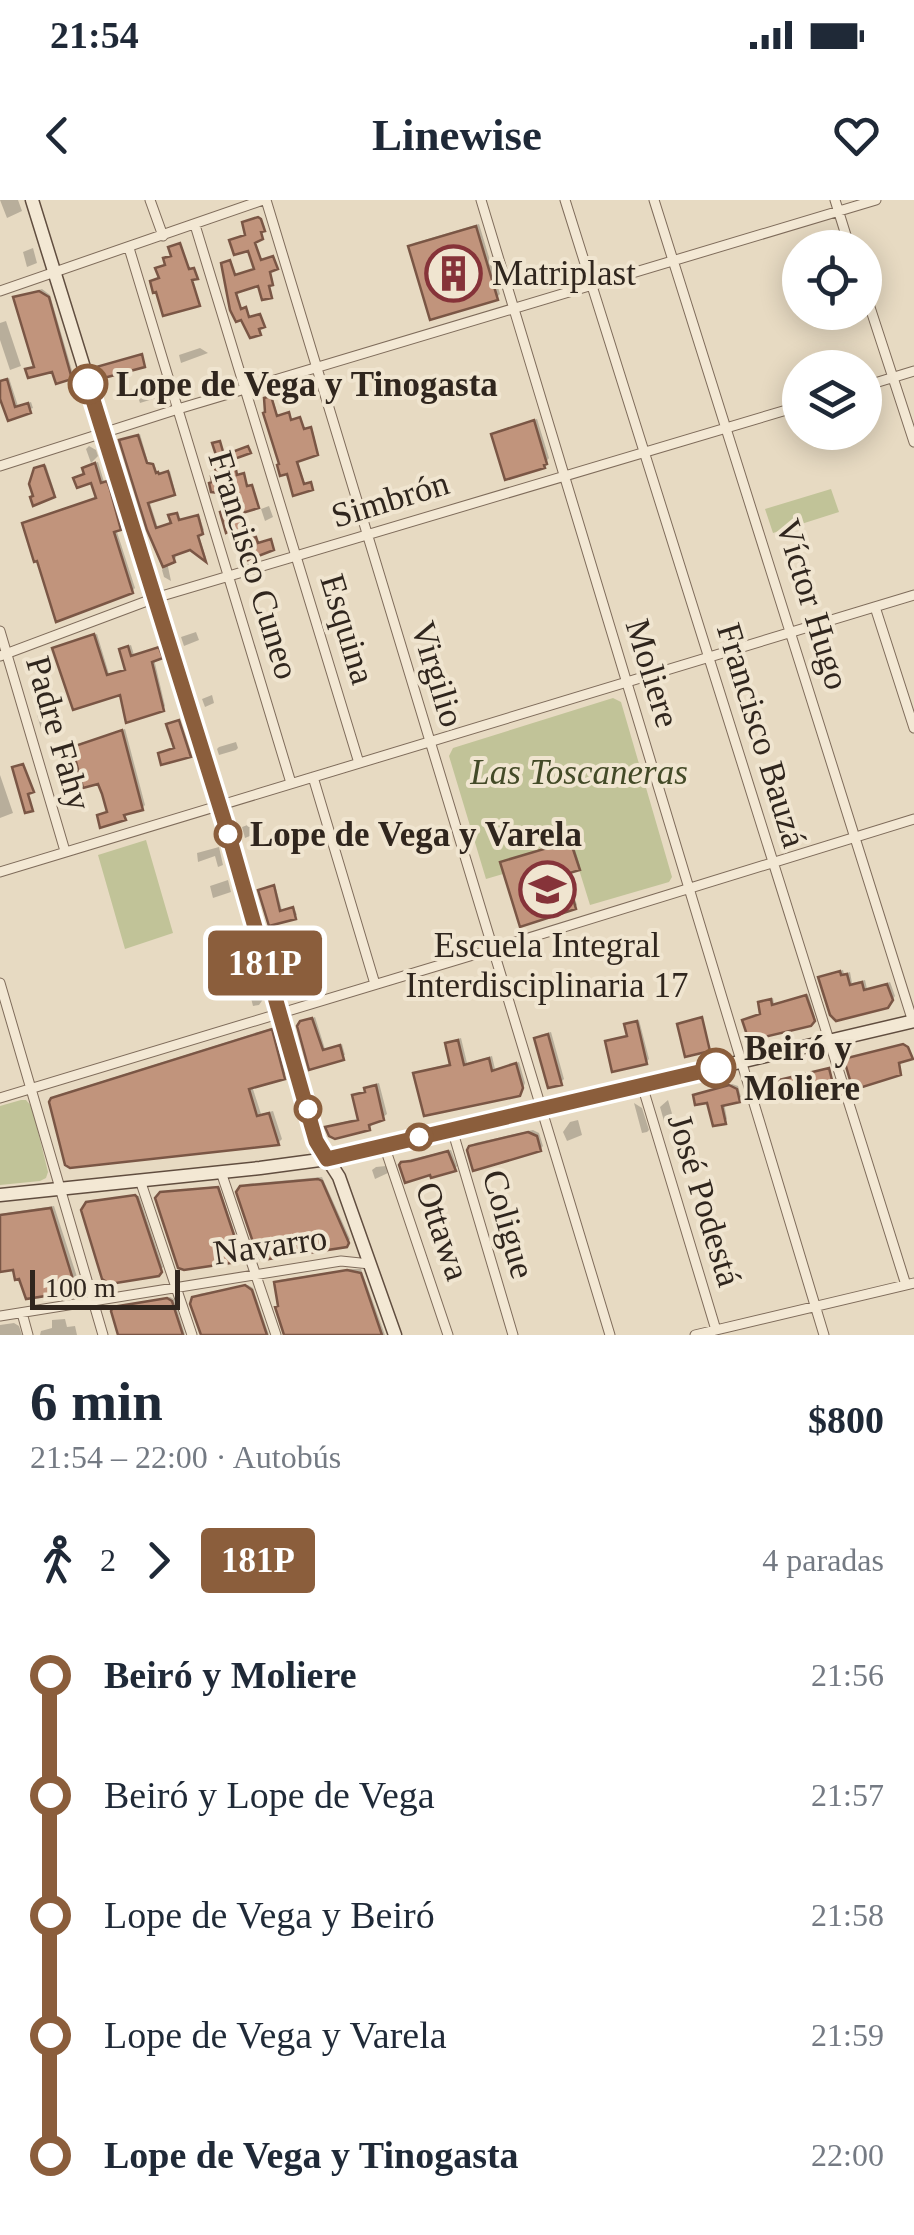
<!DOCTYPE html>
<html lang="es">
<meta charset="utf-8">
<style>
:root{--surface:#fff;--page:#f2f2f3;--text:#1f2937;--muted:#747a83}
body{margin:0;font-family:Georgia,serif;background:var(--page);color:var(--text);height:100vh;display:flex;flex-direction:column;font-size:38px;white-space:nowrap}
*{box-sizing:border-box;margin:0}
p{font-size:32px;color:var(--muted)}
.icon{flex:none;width:55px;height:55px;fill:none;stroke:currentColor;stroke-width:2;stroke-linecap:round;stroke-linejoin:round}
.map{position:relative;height:1135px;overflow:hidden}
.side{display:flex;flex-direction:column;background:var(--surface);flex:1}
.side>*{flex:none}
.badge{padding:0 20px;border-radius:8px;font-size:35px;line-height:65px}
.buttons{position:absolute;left:782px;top:30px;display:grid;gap:20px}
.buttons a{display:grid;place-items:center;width:100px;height:100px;border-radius:50%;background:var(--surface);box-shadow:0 5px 25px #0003;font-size:50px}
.scale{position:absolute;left:30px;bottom:25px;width:150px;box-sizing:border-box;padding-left:10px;border:5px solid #30261e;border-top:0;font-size:28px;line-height:35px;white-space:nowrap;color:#30261e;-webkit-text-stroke:8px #f0e5d0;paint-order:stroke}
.map>.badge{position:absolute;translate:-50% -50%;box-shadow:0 0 0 5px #fff}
.legs{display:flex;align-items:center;gap:15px;height:110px;padding:0 30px;font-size:32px}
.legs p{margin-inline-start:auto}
.headline{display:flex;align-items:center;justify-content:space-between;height:170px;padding:0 30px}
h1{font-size:55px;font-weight:600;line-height:75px}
ul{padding:0 30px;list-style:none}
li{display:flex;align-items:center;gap:35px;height:120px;font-size:38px}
li i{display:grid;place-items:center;width:15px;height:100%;margin:0 12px;background:currentColor}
li i::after{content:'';width:25px;height:25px;margin:-12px;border:8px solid;border-radius:50%;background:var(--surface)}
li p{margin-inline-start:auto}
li:first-child i{background:linear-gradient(#0000 50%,currentColor 0)}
li:last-child i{background:linear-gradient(currentColor 50%,#0000 0)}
.status{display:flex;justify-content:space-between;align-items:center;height:70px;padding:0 50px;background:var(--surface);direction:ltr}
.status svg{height:28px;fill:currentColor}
header{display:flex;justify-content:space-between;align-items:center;height:130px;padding:0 30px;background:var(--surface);font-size:45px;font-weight:600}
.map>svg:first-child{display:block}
.green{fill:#c1c398}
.shadow{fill:#0003}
.building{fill:#c1947c;stroke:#7a5645;stroke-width:2.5}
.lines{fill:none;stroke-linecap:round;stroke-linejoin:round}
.street-casing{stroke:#7f6c5b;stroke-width:11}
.secondary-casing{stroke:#604d3f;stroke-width:15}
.street{stroke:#f3e8d4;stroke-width:9}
.secondary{stroke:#f3e8d4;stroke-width:12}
.line-1-casing{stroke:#fff;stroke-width:22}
.line-1{stroke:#8b5e3c;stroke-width:15}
.stop-1-dot{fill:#fff;stroke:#8b5e3c;stroke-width:5}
.labels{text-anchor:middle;stroke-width:8;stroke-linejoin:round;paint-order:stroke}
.poi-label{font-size:35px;fill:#30261e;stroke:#f0e5d0;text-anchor:start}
.stop-label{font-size:35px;font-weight:bold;fill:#30261e;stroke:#f0e5d0;text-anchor:start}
.street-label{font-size:35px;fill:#30261e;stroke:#f0e5d0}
.park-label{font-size:35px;font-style:italic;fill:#434a27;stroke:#f0e5d0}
</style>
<div class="status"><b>21:54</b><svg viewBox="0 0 49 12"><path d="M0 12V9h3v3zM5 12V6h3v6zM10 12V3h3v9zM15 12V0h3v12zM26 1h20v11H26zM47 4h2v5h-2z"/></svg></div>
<header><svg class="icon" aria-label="back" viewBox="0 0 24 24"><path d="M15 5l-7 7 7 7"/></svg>Linewise<svg class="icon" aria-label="heart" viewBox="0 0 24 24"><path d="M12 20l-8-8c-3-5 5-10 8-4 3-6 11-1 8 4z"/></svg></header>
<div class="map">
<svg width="914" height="1135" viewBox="0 0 914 1135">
<rect width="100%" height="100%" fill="#e7dac2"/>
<!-- green -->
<path class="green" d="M831 289 839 312 773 333 765 309Z
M613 498 621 502 672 677 669 682 590 705 568 634 549 639 551 647 501 662 503 674 486 679 449 556 453 548Z
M146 640 173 733 125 749 98 655Z
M21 900H26L32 907 48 972 46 978 40 981 0 985V906Z"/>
<!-- shadow -->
<path class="shadow" d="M0 0H18L22 11 7 18Z
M260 17 265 27 261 29 263 35 255 40 262 61 274 56 277 66 270 69 273 81 269 83 272 94 260 83 236 90 242 110 247 108 250 118 261 114 264 124 259 127 260 132 246 126 225 63 231 60 236 76 257 69 245 21Z
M479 24 500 94 496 98 411 47 414 43Z
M33 48 37 63 27 67 23 52Z
M42 89 50 95 73 174 71 176 54 168 28 170 36 166 16 98Z
M6 121 21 166 10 170 0 140V123Z
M200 148 208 153 181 163 179 155Z
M9 178 18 206 31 202 33 208 10 218 2 198 0 199V181Z
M162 183 163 188 155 191 156 198 140 203 135 187 140 186 141 190Z
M272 196 278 216 290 212 292 220 301 218 305 230 312 227 318 252 297 259 305 284 295 292 268 197Z
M537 219 549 258 543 266 494 235 497 231Z
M140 234 148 262 154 263 157 273 160 272 161 274 170 271 175 291 149 300 158 328 174 323 173 314 178 312 181 320 199 315 204 330 198 333 206 358 190 347 174 353 176 358 167 362 171 381 164 377 162 370 165 366 124 239Z
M89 246 96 250 98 256 91 263 86 249Z
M98 262 104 282 110 280 123 325 116 329 135 388 132 391 24 324 28 321 98 297 92 279 76 278 86 272 85 268 88 265Z
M46 265 55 293 35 295 38 267Z
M269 306 273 317 265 321 261 309Z
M196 432 199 440 184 446 181 437Z
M97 434 109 474 128 469 121 450 124 447 131 445 134 455 162 446 164 453 154 459 165 506 162 509 121 492 55 448Z
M212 495 214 503 205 507 202 499Z
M47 510 52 523 56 522 58 529 42 532 37 515Z
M125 529 145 605 142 608 126 612 124 617 100 616 109 611 99 581 75 547 78 544Z
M236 542 238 548 236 550 219 555 217 549 219 547Z
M0 575 13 613 0 618Z
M253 623 257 633 245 638 242 627Z
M570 633 580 666 566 672 577 705 575 707 553 647V638Z
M219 647 223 665 218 667 215 656 198 662 197 653Z
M228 680 231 692 213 698 210 686Z
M275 685 282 710 294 707 297 715 271 723 263 689Z
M247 742 249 749 239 753 238 746Z
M300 758 306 776 314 774 317 784 314 787 282 765Z
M843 770 844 774 850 772 852 783 865 780 867 789 890 782 895 796 891 802 821 778 824 775Z
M262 790 264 798 259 805 253 806 250 794Z
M808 794 815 817 809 824 763 813 760 803 763 801 773 798 774 804Z
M315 817 325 849 342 844 345 855 311 867 302 823Z
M639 820 649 859 646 862 607 842 610 839 629 835 627 825Z
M275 827 287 873 283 877 252 886 261 914 273 911 282 939 278 943 53 899 58 895Z
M551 832 564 879 560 883 537 838 540 835Z
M461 838 467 863 492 856 495 869 519 862 525 883 522 890 416 874 420 871 452 863 448 844 451 841Z
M379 883 387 914 383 917 372 921 373 924 369 928H328L331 925 360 918 355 896 367 890 370 885Z
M732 884 738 886 741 897 724 903 727 919 724 922 709 900 695 895Z
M668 900 673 917 664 921 660 907Z
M634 903 642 908 649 930 647 932 642 933Z
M578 920 582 935 567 941 563 932 570 922Z
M533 930 539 933 543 946 540 949 471 947 475 943Z
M451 950 457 966 455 969 402 965 407 960Z
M386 966 388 973 375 979 372 970 376 967Z
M322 977 350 1039 346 1045 242 988 246 984Z
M219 986 241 1051 235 1059 158 999 165 991Z
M139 996 163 1067 158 1073 88 1003 91 1000Z
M54 1006 78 1080 75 1085 15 1067 0 1069V1014Z
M351 1069H361L385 1135H287L277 1082 279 1080Z
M248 1085 253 1088 269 1135H203L197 1097 199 1094Z
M170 1097 174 1099 185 1135H121L118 1106Z
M65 1119 67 1127 75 1126 77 1135H40L41 1131 52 1128V1120Z
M14 1123 19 1126 22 1135H0V1125Z"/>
<!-- building -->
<path class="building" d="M258 17 261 19 265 31 261 32 263 39 255 43 261 60 273 56 278 69 270 72 273 85 269 86 272 98 262 100 258 86 236 93 241 109 246 107 249 117 260 114 265 127 259 129 261 135 250 138 241 120 236 122 230 110 221 63 230 60 235 75 254 69 248 51 234 55 229 40 245 35 242 22Z
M476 26 498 100 430 120 408 46Z
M180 43 189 69 194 68 198 79 192 80 200 106 163 116 156 92 153 93 150 81 159 78 155 68 165 65 163 58 171 56 168 47Z
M39 91 49 97 72 179 56 184 52 172 28 178 25 169 34 167 13 97Z
M142 154 145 167 100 179 96 167Z
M7 179 15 207 28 203 31 213 8 221 0 199V181Z
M271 196 277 216 289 212 291 220 300 217 304 229 311 227 318 255 297 262 304 284 311 282 313 290 293 296 287 274 280 276 277 265 279 264 263 213 265 212 264 198Z
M534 220 547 264 544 265 545 268 505 280 491 234Z
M138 235 147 263 153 264 156 273 158 272 159 274 168 271 175 295 148 303 156 328 171 323 168 315 177 313 179 320 198 315 203 334 198 336 206 362 190 350 173 356 175 362 163 367 147 330 119 240Z
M220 241 224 255 248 246 251 253 234 259 237 275 244 273 247 286 252 285 259 308 242 313 245 321 243 322 249 339 256 337 258 343 271 339 274 350 248 360 242 343 235 345 230 331 226 333 220 312 225 310 220 293 211 292 209 283 212 282 211 276 216 272 212 256 216 255 212 243Z
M95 263 101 283 107 281 110 289 121 330 114 332 133 393 56 422 37 361 34 362 22 323 96 298 91 283 77 288 73 278 84 274 82 268Z
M44 265 55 297 33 306 30 297 33 296 29 284 34 268Z
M94 434 107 475 125 470 119 449 128 446 131 456 159 447 163 458 152 462 164 511 126 523 120 495 73 510 52 448Z
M179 520 191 557 161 565 158 553 174 548 166 524Z
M122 530 143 610 124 615 126 620 100 628 97 615 107 612 102 594 98 584 83 588 72 547Z
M23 564 34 592 28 594 33 611 25 613 12 567Z
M568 634 580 670 566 674 576 709 520 727 500 662 551 647 549 639Z
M274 685 280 711 293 707 296 719 269 726 258 690Z
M297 759 303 778 311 775 315 789 290 797 279 764Z
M840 771 841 775 847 774 850 785 862 782 864 790 887 784 893 800 888 808 836 821 830 815 818 777Z
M806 795 815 821 811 826 751 840 748 838 742 820 760 814 758 802 771 799 772 805Z
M702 817 710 851 685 857 677 824Z
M312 818 323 850 340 845 344 860 309 870 297 826 300 821Z
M637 821 647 864 612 872 605 841 627 836 624 824Z
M272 829 285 879 249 889 257 916 269 913 279 945 70 968 65 965 49 902 51 898Z
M548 834 562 885 548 888 534 838Z
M458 840 464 865 489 858 492 871 516 863 523 888 520 896 424 916 413 873 450 865 445 843Z
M903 844 908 847 913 859 899 863 901 875 853 890 845 863 847 858Z
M829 868 833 884 804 891 805 896 784 901 779 880Z
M376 885 384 920 369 925 370 930 335 939 329 936 325 927 358 920 352 895 365 892 364 888Z
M729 885 737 889 740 902 722 906 726 924 713 926 707 903 695 905 693 895Z
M528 932 537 936 541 951 473 971 467 950 469 946Z
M448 951 456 971 431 978 430 975 405 983 399 965 401 962 411 961Z
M318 979 322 981 349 1043 347 1047 263 1060 258 1057 236 992 240 986Z
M218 987 241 1056 237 1062 184 1070 178 1068 155 998 160 992Z
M135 995 137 997 162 1072 159 1076 110 1084 102 1079 81 1010 86 1002Z
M51 1008 75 1086 71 1092 26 1099 19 1079 15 1080 13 1070 0 1072V1015Z
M347 1070 361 1073 382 1135H284L275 1107 278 1106 274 1082Z
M245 1085 252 1090 267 1135H201L190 1104 192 1097Z
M167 1098 172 1101 183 1135H118L111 1111 113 1107Z"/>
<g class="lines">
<defs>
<path id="street" d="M150 0 163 36
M266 0 610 1135
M481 0 824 1135
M565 0 906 1085
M654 0 913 822
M835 0 850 48
M195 25 359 563
M129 48 291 583
M0 91 263 0
M865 92 914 242
M865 186 914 171
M0 266 178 209 876 0
M875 407 914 528
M0 431 65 651
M0 456 155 398 800 206
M313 577 375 784
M0 672 914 395
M0 783 103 1135
M642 885 716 1130
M0 898 493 749 914 619
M452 929 513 1135
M384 945 448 1135
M221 972 276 1135
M140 980 192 1135
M22 1113 28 1135
M0 1116 341 1061 370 1064
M695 1135 914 1083"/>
<path id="secondary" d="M32 0 220 606 316 941 339 977 395 1135
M0 995 260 968 327 959 914 821"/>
</defs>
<!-- street casing -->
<use href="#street" class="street-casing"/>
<!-- secondary casing -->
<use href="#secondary" class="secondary-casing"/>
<!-- street -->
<use href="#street" class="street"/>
<!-- secondary -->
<use href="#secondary" class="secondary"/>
</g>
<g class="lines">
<defs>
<path id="line-1" d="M88 184 229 636 316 941 327 959 716 868"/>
</defs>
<!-- line-1 casing -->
<use href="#line-1" class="line-1-casing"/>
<!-- line-1 -->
<use href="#line-1" class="line-1"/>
</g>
<!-- icons -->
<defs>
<symbol id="building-ring" viewBox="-11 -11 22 22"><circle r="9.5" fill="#f0e5d0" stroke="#863339" stroke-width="1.5"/><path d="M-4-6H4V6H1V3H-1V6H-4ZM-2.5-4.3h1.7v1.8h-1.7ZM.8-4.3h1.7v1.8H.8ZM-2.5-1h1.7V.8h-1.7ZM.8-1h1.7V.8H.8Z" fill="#863339"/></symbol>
<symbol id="school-ring" viewBox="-11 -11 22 22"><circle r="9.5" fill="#f0e5d0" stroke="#863339" stroke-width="1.5"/><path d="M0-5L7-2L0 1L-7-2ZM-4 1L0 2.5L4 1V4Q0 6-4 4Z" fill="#863339"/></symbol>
</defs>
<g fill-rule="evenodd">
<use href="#building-ring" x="422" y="42" width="63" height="63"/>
<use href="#school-ring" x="516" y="658" width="63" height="63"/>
</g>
<!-- markers -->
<g class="stop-1-dot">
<circle cx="88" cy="184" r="18"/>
<circle cx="228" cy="634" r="12"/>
<circle cx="716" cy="868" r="18"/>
<circle cx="308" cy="909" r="12"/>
<circle cx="419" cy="937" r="12"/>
</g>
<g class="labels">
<!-- poi labels -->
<g class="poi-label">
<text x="492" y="85">Matriplast</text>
<text x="547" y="757" text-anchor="middle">Escuela Integral<tspan x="547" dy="40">Interdisciplinaria 17</tspan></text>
</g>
<!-- stop labels -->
<g class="stop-label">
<text x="116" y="196">Lope de Vega y Tinogasta</text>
<text x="250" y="646">Lope de Vega y Varela</text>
<text x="744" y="860">Beiró y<tspan x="744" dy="40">Moliere</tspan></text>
</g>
<!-- street labels -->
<g class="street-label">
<text transform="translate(390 299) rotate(-17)" y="12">Simbrón</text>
<text transform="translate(254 365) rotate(73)" y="12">Francisco Cuneo</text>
<text transform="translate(813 404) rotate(73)" y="12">Víctor Hugo</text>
<text transform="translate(348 429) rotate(73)" y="12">Esquina</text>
<text transform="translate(653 473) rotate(73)" y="12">Moliere</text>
<text transform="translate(438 474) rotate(73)" y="12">Virgilio</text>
<text transform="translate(59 533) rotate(74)" y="12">Padre Fahy</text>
<text transform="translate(762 535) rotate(73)" y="12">Francisco Bauzá</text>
<text transform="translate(705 1000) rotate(73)" y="12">José Podestá</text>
<text transform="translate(509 1024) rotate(74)" y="12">Coligue</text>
<text transform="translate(443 1031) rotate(71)" y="12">Ottawa</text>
<text transform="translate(270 1045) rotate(-8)" y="12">Navarro</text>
</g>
<!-- park labels -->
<g class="park-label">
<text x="579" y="584">Las Toscaneras</text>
</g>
</g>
</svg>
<div class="buttons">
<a><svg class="icon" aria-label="locate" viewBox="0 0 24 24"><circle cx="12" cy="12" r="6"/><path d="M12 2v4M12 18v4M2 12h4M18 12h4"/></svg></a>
<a><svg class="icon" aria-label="layers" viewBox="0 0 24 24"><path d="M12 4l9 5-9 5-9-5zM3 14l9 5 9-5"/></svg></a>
</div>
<div class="scale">100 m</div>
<b class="badge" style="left:265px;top:763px;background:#8b5e3c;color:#fff">181P</b>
</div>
<section class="side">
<div class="headline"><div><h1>6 min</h1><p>21:54 – 22:00 · Autobús</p></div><b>$800</b></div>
<div class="legs"><svg class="icon" aria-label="walk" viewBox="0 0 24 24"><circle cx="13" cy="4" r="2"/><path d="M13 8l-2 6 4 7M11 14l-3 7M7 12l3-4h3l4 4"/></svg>2<svg class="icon" aria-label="forward" viewBox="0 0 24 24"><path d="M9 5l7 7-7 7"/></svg><b class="badge" style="background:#8b5e3c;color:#fff">181P</b><p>4 paradas</p></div>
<ul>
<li><i style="color:#8b5e3c"></i><b>Beiró y Moliere</b><p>21:56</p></li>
<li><i style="color:#8b5e3c"></i><span>Beiró y Lope de Vega</span><p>21:57</p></li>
<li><i style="color:#8b5e3c"></i><span>Lope de Vega y Beiró</span><p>21:58</p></li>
<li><i style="color:#8b5e3c"></i><span>Lope de Vega y Varela</span><p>21:59</p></li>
<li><i style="color:#8b5e3c"></i><b>Lope de Vega y Tinogasta</b><p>22:00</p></li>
</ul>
</section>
